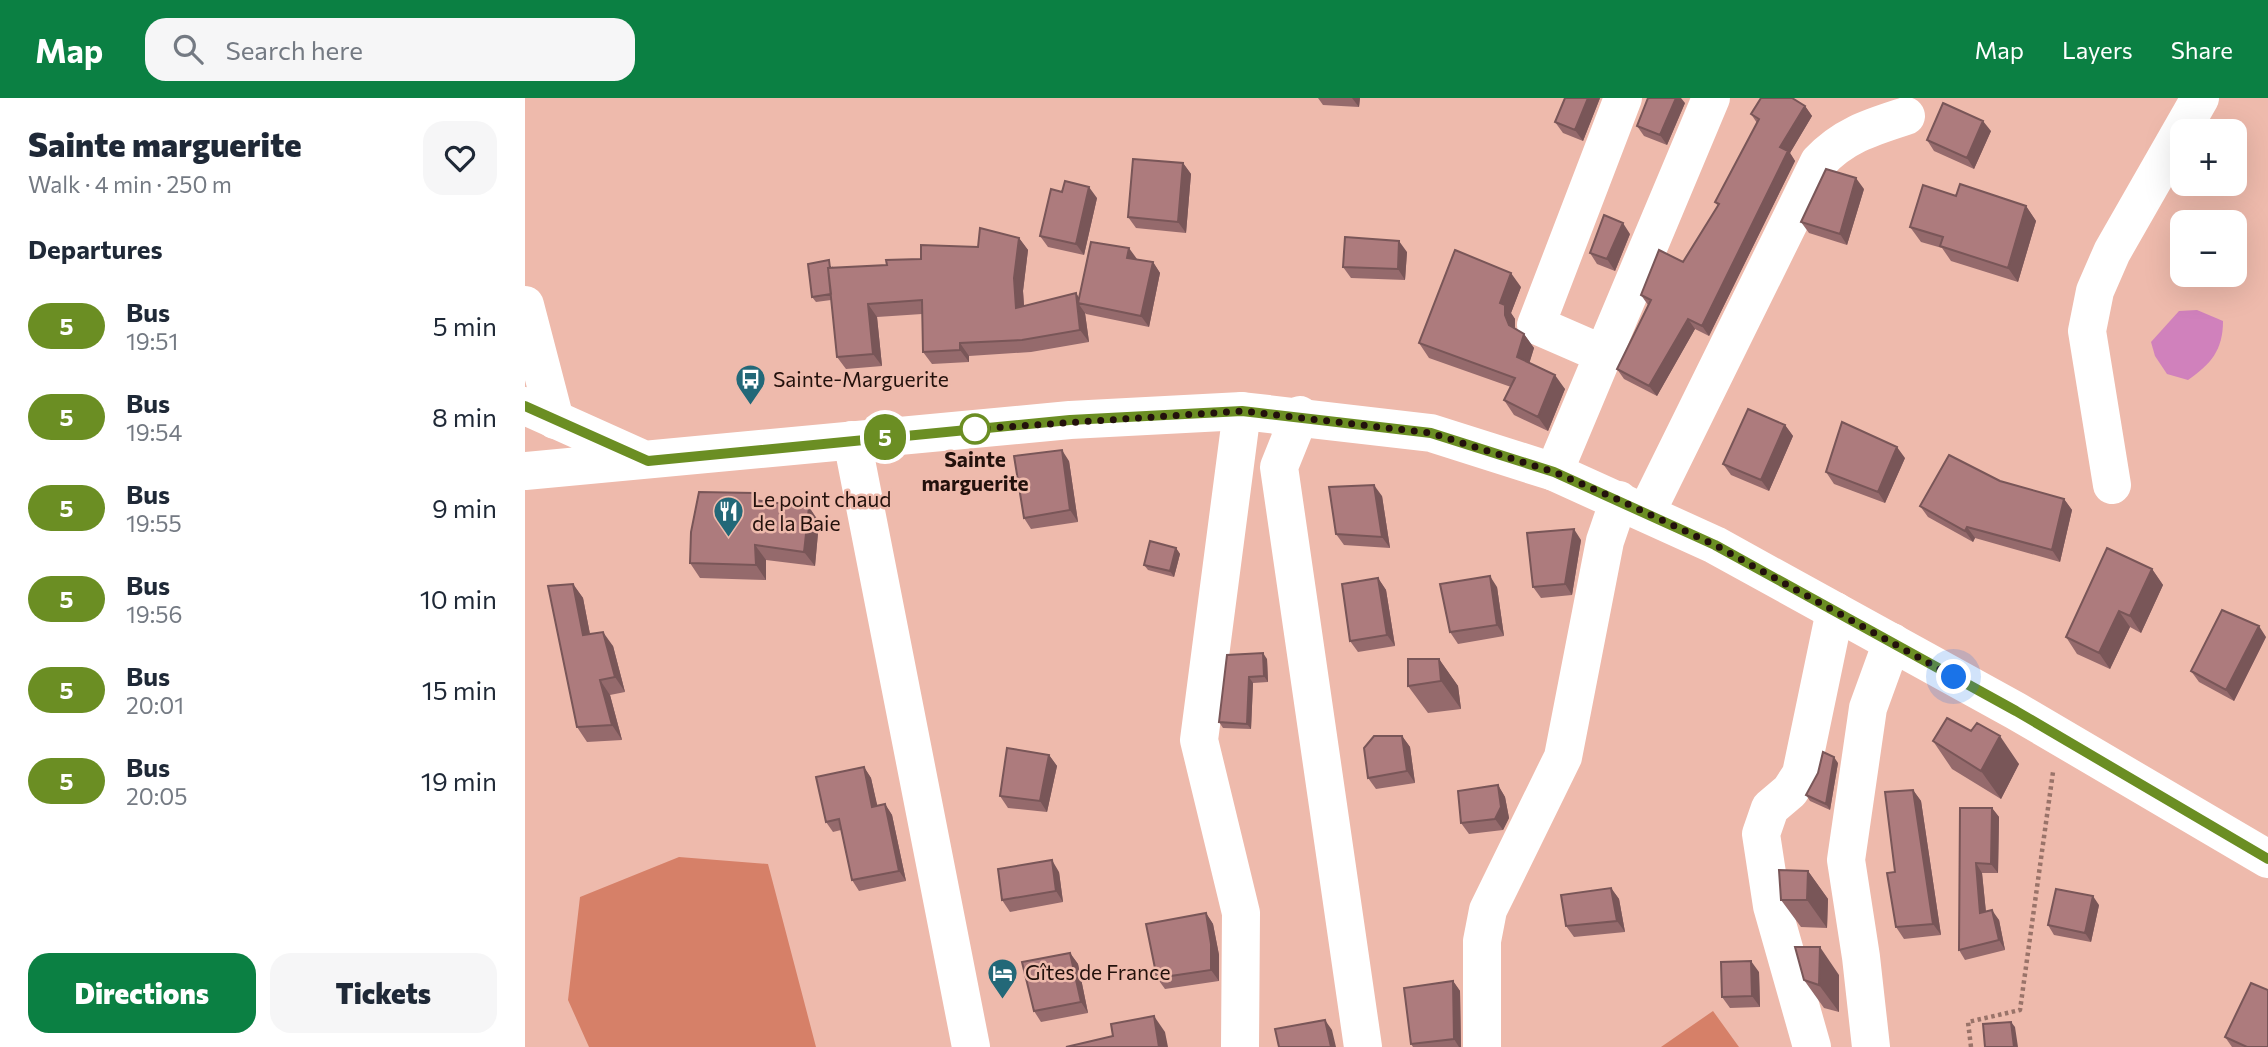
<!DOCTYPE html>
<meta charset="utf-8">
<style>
:root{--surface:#fff;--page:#f6f6f7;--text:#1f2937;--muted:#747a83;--accent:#0b8043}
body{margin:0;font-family:Commissioner,sans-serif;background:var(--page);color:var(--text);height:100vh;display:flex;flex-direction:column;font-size:26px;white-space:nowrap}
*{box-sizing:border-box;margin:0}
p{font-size:23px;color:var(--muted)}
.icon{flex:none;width:38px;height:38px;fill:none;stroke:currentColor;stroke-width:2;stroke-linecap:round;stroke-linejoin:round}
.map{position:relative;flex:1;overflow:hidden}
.details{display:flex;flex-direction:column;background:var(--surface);width:525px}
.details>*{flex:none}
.badge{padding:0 14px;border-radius:23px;font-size:24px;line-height:46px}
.fabs{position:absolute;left:1645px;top:21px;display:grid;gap:14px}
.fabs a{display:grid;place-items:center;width:77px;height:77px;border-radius:14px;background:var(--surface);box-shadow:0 7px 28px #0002;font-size:35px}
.you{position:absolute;width:35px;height:35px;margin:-18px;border:5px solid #fff;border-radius:50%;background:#1a73e8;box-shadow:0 0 0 10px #1a73e833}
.map>.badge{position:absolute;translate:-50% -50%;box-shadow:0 0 0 4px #fff}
h2{padding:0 28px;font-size:26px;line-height:63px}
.round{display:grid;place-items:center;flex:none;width:74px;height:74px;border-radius:21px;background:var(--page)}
.summary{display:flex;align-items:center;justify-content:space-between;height:119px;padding:0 28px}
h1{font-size:33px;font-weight:800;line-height:52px}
.primary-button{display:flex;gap:14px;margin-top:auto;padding:14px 28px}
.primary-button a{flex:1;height:80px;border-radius:21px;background:var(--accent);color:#fff;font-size:28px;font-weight:800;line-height:80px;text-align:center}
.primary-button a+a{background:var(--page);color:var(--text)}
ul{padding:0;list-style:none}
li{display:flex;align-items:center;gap:21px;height:91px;padding:0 28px}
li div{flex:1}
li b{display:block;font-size:26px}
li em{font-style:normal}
li .badge{min-width:77px;font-weight:700;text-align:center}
header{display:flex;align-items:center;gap:42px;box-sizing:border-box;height:98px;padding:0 35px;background:var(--accent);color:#fff}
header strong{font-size:33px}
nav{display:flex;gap:38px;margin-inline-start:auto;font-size:24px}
.search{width:490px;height:63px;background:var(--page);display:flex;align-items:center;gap:18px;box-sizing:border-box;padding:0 24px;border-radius:21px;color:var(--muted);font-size:26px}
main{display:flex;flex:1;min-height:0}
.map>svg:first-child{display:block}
.green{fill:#d68068}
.water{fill:#d081bc}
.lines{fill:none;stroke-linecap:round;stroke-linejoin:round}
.path{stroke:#997369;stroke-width:4.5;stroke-dasharray:3.5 3.5;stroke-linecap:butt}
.minor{stroke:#fff;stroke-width:38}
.major{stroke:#fff;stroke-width:38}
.wall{fill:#956a6c}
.shaded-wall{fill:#795658}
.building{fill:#ad7b7d;stroke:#795658;stroke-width:2}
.line-casing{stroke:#fff;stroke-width:16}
.line{stroke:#6b8e23;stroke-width:10}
.walk{stroke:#23110c;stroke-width:7;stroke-dasharray:0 12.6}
.stop-dot{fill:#fff;stroke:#6b8e23;stroke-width:3.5}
.labels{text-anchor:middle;stroke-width:5;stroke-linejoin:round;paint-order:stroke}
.poi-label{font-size:21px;fill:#23110c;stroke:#eebaac;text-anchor:start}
.stop-label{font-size:21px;font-weight:bold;fill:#23110c;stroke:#eebaac}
</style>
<header>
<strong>Map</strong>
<div class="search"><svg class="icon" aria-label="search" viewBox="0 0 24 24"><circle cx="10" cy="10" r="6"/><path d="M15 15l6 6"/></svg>Search here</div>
<nav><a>Map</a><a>Layers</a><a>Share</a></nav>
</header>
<main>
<section class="details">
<div class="summary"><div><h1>Sainte marguerite</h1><p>Walk · 4 min · 250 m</p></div><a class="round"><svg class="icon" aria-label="heart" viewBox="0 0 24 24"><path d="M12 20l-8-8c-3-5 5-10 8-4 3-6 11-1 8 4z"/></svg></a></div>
<h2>Departures</h2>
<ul>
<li><span class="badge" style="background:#6b8e23;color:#fff">5</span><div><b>Bus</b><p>19:51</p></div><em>5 min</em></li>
<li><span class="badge" style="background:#6b8e23;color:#fff">5</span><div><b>Bus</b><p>19:54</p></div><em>8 min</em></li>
<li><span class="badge" style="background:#6b8e23;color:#fff">5</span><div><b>Bus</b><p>19:55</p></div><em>9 min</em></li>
<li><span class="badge" style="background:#6b8e23;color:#fff">5</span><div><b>Bus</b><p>19:56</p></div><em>10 min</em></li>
<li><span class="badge" style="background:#6b8e23;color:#fff">5</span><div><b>Bus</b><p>20:01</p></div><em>15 min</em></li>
<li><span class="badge" style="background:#6b8e23;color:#fff">5</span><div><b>Bus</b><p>20:05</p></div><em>19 min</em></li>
</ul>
<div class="primary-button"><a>Directions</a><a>Tickets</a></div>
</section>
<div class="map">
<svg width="1743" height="949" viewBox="0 0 1743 949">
<rect width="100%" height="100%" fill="#eebaac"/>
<!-- green -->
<path class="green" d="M154 759 243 766 291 949H64L43 902 55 799Z
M1188 913 1214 949H1136Z"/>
<!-- water -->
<path class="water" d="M1672 212 1698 223C1698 252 1686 266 1663 282L1642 276 1630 258 1626 244 1654 213Z"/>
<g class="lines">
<!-- path -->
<path class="path" d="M1446 949 1443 924 1495 912 1528 674"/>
<!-- minor -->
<path class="minor" d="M0 207 30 322
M1080 257 1011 227 1098 0
M775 317 754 369 838 949
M327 342 446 949
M1029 374 1186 0
M1587 387 1562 233 1570 193 1587 154 1675 0
M1121 415 1294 64C1319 37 1347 29 1381 18
M715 949 716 815 674 642 717 313
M957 949V843L963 812 1038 659 1080 443 1094 402
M1287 949 1247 808 1236 736 1245 710 1265 693 1276 676 1310 513
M1346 949 1336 859 1321 762 1343 610 1367 544"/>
<!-- major -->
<path class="major" d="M0 308 118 361
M0 373 545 322 717 313 906 335 1029 374 1190 447 1491 613 1743 761"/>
</g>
<!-- wall -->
<path class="wall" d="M793 0H835L834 9 798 7Z
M1040 0H1075L1058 43 1038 35 1030 24Z
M1160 5 1142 47 1119 38 1112 28Z
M1280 8 1287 18 1265 55 1270 63 1184 238 1170 231 1132 298 1099 281 1092 271 1123 207 1116 197 1158 164 1193 108 1190 104 1232 25 1226 16Z
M1466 33 1449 71 1409 53 1402 42Z
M658 65 666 76 661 135 611 130 603 119Z
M1339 91 1322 147 1284 135 1276 124Z
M537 94 572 100 559 157 523 149 515 138Z
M1431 98 1501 108 1511 123 1493 184 1426 163 1417 150 1396 144 1385 129Z
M1105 136 1090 173 1072 166 1065 155Z
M494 140 503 152 498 193 499 208 551 195 554 201 612 161 628 164 635 175 624 229 561 216 560 215 564 244 506 254 444 258V264L407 266 398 254 397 216 352 219 357 268 321 271 312 259 306 202 291 204 287 199 308 168V170L362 167 396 161Z
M882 154 880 182 826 180 818 169Z
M996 189 986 215 990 221V230L999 236 1009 250 1004 265 1040 291 1023 333 989 317 979 302 986 289 904 260 894 245Z
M1260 327 1268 338 1244 393 1206 377 1198 366Z
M1380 360 1360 405 1309 386 1301 374Z
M544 363 553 424 506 431 499 420Z
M1475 383 1539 401 1547 412 1535 464 1450 440 1448 444 1403 419 1395 408Z
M857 398 865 450 819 447 811 436Z
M234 402 284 409 294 424 290 468 241 462V482L175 480 165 465Z
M1056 442 1047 497 1016 500 1008 489Z
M651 450 655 456 649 479 623 472 619 467Z
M1627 471 1638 487 1616 535 1605 529 1585 571 1552 556 1541 539Z
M853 480 861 492 870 548 833 554 825 543Z
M48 486 58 500 65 536 88 548 100 594 85 597 97 642 62 644 52 629Z
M972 489 979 538 933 546 925 534Z
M1741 539 1709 603 1674 584 1666 573Z
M702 557 742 561 743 584 728 585 726 631 698 630 694 624Z
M914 561 933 588 936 611 903 615 883 588Z
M1446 633 1494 666 1476 701 1427 671 1408 643Z
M877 638 885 649 890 685 851 691 843 680Z
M524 657 532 668 522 714 483 710 475 698Z
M1313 665 1305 712 1285 703 1281 697 1293 675Z
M339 669 346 680 352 708 360 706 367 717 381 783 334 793 327 782 316 732 308 734 301 724Z
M973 687 980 699 984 720 978 732 944 736 936 725Z
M1388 692 1396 703 1416 837 1379 841 1371 829 1370 774Z
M1435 710H1467L1474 719 1473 775H1457L1461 814 1474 822 1480 852 1440 862 1434 852Z
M1283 773 1303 801 1302 830 1276 829 1256 802Z
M534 774 538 804 485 814 477 802Z
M1086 790 1094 801 1100 834 1049 839 1041 828Z
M1574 807 1566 844 1529 837 1523 827Z
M681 815 688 826 694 857V883L640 891 632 880Z
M545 855 553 866 563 915 516 924 509 913Z
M1234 874 1235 909 1205 910 1197 899Z
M1314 877V914L1299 910 1279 882Z
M928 883 935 893 936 949H888L886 946Z
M1700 939 1743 949H1707Z"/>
<!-- shaded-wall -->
<path class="shaded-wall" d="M827 0H835L834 9Z
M1063 0H1075L1058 43 1050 32Z
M1151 0H1156L1160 5 1142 47 1135 37Z
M1280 8 1287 18 1265 55 1270 63 1184 238 1177 228 1255 49Z
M1458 23 1466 33 1449 71 1442 60Z
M658 65 666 76 661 135 653 124Z
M1331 80 1339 91 1322 147 1315 136Z
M564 89 572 100 559 157 551 146Z
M1501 108 1511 123 1493 184 1483 170Z
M1098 125 1105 136 1090 173 1082 161Z
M494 140 503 152 498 193 500 222 491 210 489 180Z
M874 143 882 154 880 182 873 171Z
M604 150 612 161 610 171 602 160Z
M628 164 635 175 624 229 616 218Z
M986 175 996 189 986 215 990 221V231L984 227 975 205Z
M551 195 558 206 553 205 560 215 564 244 555 232Z
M343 206 352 219 357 268 348 256Z
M1163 221 1170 231 1132 298 1124 288Z
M999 236 1009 250 1002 273 992 259Z
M435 245 444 258V264L435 252Z
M1030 277 1040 291 1023 333 1013 319Z
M1260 327 1268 338 1244 393 1236 382Z
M1372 349 1380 360 1360 405 1353 394Z
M537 352 544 363 553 424 545 412Z
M849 387 857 398 865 450 857 439Z
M1539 401 1547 412 1535 464 1527 452Z
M284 409 294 424 290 468 279 454Z
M1442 429 1450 440 1448 444 1440 433Z
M1049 431 1056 442 1047 497 1040 486Z
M230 447 241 462V482L231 467Z
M651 450 655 456 649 479 645 473Z
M1627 471 1638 487 1616 535 1605 518Z
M965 478 972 489 979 538 972 527Z
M853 480 861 492 870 548 862 537Z
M48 486 58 500 68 552 58 537Z
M1594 513 1605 529 1585 571 1574 555Z
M1734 528 1741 539 1709 603 1701 592Z
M78 534 88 548 100 594 90 579Z
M738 555 742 561 743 584 739 578Z
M914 561 933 588 936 611 916 583Z
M724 579 728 585 726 631 722 626Z
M75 582 85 597 97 642 87 627Z
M877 638 885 649 890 685 882 673Z
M1475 638 1494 666 1476 701 1456 673Z
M524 657 532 668 522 714 515 703Z
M1309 659 1313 665 1305 712 1301 706Z
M339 669 346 680 355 719 347 709Z
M973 687 980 699 984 720 978 732 970 721Z
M1388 692 1396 703 1416 837 1408 826Z
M360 706 367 717 381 783 374 773Z
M1467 710 1474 719 1473 775 1466 766Z
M527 762 534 774 538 804 531 793Z
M1451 765 1457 775 1462 825 1455 815Z
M1283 773 1303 801 1302 830 1282 802Z
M1086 790 1094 801 1100 834 1092 823Z
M1568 798 1574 807 1566 844 1560 835Z
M1467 812 1474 822 1480 852 1474 842Z
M681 815 688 826 694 857V883L686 872Z
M1295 849 1314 877V914L1294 887Z
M545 855 553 866 563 915 556 904Z
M1226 863 1234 874 1235 909 1227 898Z
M928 883 935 893 936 949H934L929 941Z
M629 918 640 934 643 949H634Z
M800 922 807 932 811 949H806Z
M1486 924 1490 929 1493 949H1489Z"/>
<!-- building -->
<path class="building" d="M1040 0H1063L1050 32 1030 24Z
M1123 0H1151L1135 37 1112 28Z
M1236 0H1267L1280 8 1255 49 1263 53 1177 228 1163 221 1124 288 1092 271 1126 202 1116 197 1134 152 1158 164 1194 106 1190 104 1234 21 1226 16Z
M1418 5 1458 23 1442 60 1402 42Z
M608 61 658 65 653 124 603 119Z
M1301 71 1331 80 1315 136 1276 124Z
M540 83 564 89 551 146 515 138 526 91 537 94Z
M1435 86 1501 108 1483 170 1415 148 1418 139 1385 129 1398 87 1431 98Z
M1079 117 1098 125 1082 161 1065 155Z
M455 130 494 140 489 180 491 210 551 195 555 232 497 242 435 245V252L398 254 397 202 343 206 348 256 312 259 303 170 362 167 361 162 396 161V147L453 149Z
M820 139 874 143 873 171 818 169Z
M566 144 604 150 602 160 628 164 616 218 553 205Z
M930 152 986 175 975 205 980 207V217L984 227 999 236 992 259 1030 277 1013 319 979 302 990 280 894 245Z
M304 162 305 170H303L306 196 287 199 283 166Z
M1223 311 1260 327 1236 382 1198 366Z
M1317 324 1372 349 1353 394 1301 374Z
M537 352 545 412 499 420 489 358Z
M1424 357 1475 383 1539 401 1527 452 1442 429 1440 433 1395 408Z
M849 387 857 439 811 436 804 389Z
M174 394 229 395V402L284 409 279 454 230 447 231 467 165 465 166 434Z
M1049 431 1040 486 1008 489 1002 435Z
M625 443 651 450 645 473 619 467Z
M1582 450 1627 471 1605 518 1594 513 1574 555 1541 539Z
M965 478 972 527 925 534 915 486Z
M853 480 862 537 825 543 817 486Z
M48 486 58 537 78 534 90 579 75 582 87 627 52 629 23 488Z
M1697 512 1734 528 1701 592 1666 573Z
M738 555 739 578 724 579 722 626 694 624 702 557Z
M883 561H914L916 583 883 588Z
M1422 620 1446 633 1452 625 1475 638 1456 673 1408 643Z
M849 638H877L882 673 843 680 839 650Z
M482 650 524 657 515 703 475 698Z
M1298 654 1309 659 1301 706 1281 697 1293 675Z
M339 669 347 709 360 706 374 773 327 782 314 721 301 724 291 679Z
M973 687 976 709 970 721 936 725 933 693Z
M1388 692 1408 826 1371 829 1362 775 1370 774 1360 694Z
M1435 710H1467L1466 766 1451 765 1455 815 1467 812 1474 842 1434 852Z
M527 762 531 793 477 802 473 771Z
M1254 772 1283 773 1282 802H1256Z
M1086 790 1092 823 1041 828 1036 797Z
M1531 791 1568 798 1560 835 1523 827Z
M681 815 686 846V872L632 880 621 826Z
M1270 849H1295L1294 887 1279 882Z
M545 855 556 904 509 913 497 864Z
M1226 863 1227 898 1197 899 1196 864Z
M928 883 929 941 886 946 879 890Z
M1726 885 1743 892V949H1722L1700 939Z
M629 918 634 949H541L588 938 586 926Z
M800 922 806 949H754L750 931Z
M1486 924 1489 949H1460L1458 926Z"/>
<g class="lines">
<defs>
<path id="line" d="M0 308 123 363 545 322 717 313 906 335 1029 374 1190 447 1491 613 1743 761"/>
</defs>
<!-- line casing -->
<use href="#line" class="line-casing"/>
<!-- line -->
<use href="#line" class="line"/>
<!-- walk -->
<path class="walk" d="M450 331 717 313 906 335 1029 374 1094 402 1190 447 1429 579"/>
</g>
<!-- icons -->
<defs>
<symbol id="bus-pin" viewBox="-11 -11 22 30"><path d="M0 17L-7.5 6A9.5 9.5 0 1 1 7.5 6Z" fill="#236878" stroke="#eebaac"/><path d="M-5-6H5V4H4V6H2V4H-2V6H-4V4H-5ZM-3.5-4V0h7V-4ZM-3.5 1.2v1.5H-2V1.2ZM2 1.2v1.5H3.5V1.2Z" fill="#fff"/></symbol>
<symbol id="restaurant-pin" viewBox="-11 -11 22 30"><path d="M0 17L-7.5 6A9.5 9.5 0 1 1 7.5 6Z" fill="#236878" stroke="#eebaac"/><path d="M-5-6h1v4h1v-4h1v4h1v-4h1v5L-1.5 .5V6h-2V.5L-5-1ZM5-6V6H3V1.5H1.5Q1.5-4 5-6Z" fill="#fff"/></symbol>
<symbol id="hotel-pin" viewBox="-11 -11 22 30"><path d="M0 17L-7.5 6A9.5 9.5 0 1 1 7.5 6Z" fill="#236878" stroke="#eebaac"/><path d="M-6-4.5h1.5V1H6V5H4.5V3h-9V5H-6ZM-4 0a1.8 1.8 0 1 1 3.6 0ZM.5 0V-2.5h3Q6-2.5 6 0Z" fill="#fff"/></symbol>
</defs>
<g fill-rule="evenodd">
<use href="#bus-pin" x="208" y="264" width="35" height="47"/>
<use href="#restaurant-pin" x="186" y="396" width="35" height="47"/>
<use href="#hotel-pin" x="460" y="858" width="35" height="47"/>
</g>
<!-- markers -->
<circle class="stop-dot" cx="450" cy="331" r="14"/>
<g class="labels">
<!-- poi labels -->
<g class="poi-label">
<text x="248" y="289">Sainte-Marguerite</text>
<text x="227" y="409">Le point chaud<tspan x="227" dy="24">de la Baie</tspan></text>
<text x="500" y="882">Gîtes de France</text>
</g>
<!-- stop labels -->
<g class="stop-label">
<text x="450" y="369">Sainte<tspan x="450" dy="24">marguerite</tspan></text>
</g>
</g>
</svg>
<div class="fabs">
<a>+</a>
<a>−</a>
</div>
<div class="you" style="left:1429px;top:579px"></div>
<b class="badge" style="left:360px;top:339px;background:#6b8e23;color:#fff">5</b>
</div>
</main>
